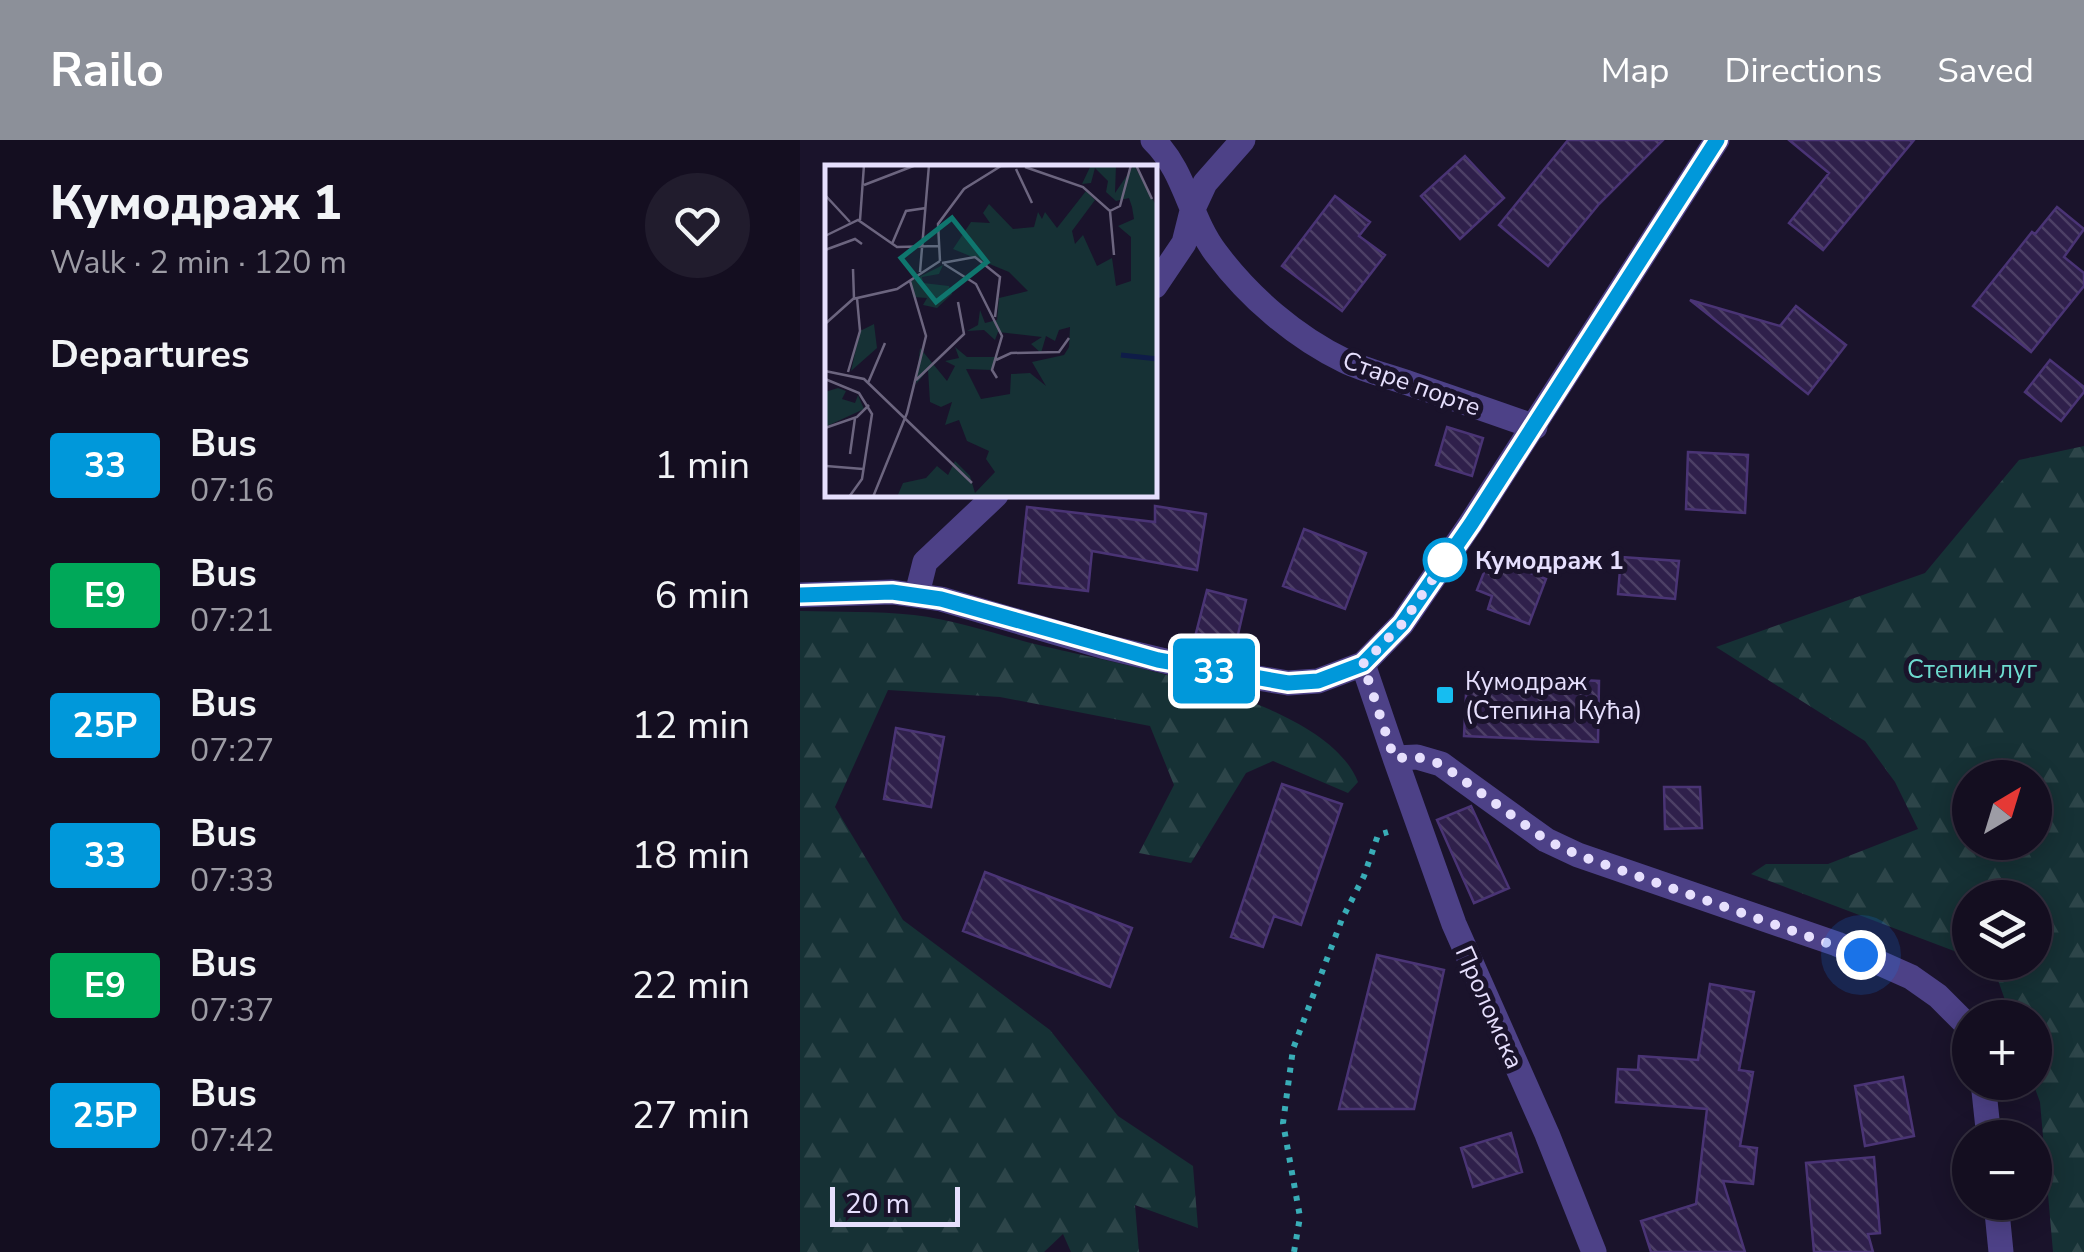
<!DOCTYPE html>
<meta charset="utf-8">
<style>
:root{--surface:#140e20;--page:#211c2d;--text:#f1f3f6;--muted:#9d9ca5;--line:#332e3e;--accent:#8c9099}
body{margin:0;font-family:"Nunito Sans",sans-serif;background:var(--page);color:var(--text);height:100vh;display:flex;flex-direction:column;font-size:38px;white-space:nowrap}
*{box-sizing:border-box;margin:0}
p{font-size:32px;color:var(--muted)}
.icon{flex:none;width:55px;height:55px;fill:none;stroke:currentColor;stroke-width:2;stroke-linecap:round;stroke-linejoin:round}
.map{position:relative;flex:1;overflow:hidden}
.panel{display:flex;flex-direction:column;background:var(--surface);width:800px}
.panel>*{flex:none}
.badge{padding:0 20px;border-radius:8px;font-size:35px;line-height:65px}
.needle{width:65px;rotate:38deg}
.fabs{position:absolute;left:1152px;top:620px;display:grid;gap:20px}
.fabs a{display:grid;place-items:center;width:100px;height:100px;border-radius:50%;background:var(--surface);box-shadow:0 5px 25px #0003,0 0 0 2px var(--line);font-size:50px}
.scale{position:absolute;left:30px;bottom:25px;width:130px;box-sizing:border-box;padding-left:10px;border:5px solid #e6dffd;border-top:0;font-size:28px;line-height:35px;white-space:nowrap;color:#e6dffd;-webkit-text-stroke:8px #1a132b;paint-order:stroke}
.you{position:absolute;width:50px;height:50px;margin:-25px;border:8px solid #fff;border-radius:50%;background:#1a73e8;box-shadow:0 0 0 15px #1a73e833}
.map>.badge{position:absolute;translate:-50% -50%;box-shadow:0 0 0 5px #fff}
h2{padding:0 50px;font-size:38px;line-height:90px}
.round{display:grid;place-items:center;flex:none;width:105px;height:105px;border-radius:52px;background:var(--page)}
.summary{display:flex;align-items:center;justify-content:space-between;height:170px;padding:0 50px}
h1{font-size:48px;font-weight:800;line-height:75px}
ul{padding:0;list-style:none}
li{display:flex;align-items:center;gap:30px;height:130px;padding:0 50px}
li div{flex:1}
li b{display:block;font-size:38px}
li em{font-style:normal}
li .badge{min-width:110px;font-weight:700;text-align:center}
header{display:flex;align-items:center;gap:60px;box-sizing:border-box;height:140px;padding:0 50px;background:var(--accent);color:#fff}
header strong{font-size:48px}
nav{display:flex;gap:55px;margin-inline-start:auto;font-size:35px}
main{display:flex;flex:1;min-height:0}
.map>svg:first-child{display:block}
.forest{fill:url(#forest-firs);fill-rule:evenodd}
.building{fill:url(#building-back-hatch);stroke:#4a3475;stroke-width:2.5}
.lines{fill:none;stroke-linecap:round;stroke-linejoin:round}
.path{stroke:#39adb7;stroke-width:6;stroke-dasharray:5 8;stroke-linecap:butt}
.minor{stroke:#4d4187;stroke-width:25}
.tertiary{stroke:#4d4187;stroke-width:25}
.line-casing{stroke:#fff;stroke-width:22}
.line{stroke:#0098da;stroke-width:15}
.walk{stroke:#e6dffd;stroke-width:10;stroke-dasharray:0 18}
.stop-dot{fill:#fff;stroke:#0098da;stroke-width:5}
.poi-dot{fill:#16bdf1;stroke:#1a132b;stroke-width:4}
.labels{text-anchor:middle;stroke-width:10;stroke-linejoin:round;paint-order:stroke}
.street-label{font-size:25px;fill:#e6dffd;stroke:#1a132b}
.stop-label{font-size:25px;font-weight:bold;fill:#e6dffd;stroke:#1a132b;text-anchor:start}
.park-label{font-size:25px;fill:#6ddbcf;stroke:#1a132b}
.poi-label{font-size:25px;fill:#e6dffd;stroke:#1a132b;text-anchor:start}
.inset-river{fill:none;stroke:#0f1c48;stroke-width:5}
.inset-road{fill:none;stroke:#6c657f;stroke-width:2.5}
.view{fill:#0f766e;fill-opacity:0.15;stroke:#0f766e;stroke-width:5}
.inset-edge{fill:none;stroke:#e6dffd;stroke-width:5}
</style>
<header>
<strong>Railo</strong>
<nav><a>Map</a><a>Directions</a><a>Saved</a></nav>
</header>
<main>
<section class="panel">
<div class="summary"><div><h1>Кумодраж 1</h1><p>Walk · 2 min · 120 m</p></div><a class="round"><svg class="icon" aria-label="heart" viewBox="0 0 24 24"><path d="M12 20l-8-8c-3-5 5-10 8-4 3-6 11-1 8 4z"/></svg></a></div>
<h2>Departures</h2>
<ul>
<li><span class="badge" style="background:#0098da;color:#fff">33</span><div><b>Bus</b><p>07:16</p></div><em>1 min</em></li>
<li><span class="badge" style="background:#00a859;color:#fff">E9</span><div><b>Bus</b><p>07:21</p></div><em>6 min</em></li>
<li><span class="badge" style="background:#0098da;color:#fff">25P</span><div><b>Bus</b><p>07:27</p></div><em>12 min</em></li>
<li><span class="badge" style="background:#0098da;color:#fff">33</span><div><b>Bus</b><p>07:33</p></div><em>18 min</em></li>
<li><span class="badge" style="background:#00a859;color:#fff">E9</span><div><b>Bus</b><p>07:37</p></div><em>22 min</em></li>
<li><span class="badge" style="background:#0098da;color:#fff">25P</span><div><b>Bus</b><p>07:42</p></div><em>27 min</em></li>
</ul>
</section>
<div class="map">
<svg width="1284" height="1112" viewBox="0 0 1284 1112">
<defs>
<pattern id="forest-firs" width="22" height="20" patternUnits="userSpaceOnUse" patternTransform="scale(2.5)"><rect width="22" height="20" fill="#163135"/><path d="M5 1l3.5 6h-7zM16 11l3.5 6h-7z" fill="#2d4549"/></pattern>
<pattern id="building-back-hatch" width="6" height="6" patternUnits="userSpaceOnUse" patternTransform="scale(2.5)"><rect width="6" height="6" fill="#2f204b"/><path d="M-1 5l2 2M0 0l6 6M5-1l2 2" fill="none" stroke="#4d4066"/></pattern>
</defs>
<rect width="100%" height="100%" fill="#1a132b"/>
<!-- forest -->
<path class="forest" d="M1284 306V1112H1253L1240 962 1233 943 1235 878 1211 877 1193 826 1184 823 1235 822V758H1170V817L951 734 966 724H1028L1118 689 1095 642 1065 601 916 507 1125 433 1219 320ZM1170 638H1235V702H1170Z
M0 471C38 472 76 471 114 475 155 480 199 495 239 505 320 525 525 558 558 642L548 653 473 621 446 633 391 723 339 713 374 645 350 586 200 557 88 550 35 667 103 780 250 890 318 976 393 1026 398 1088 335 1065 339 1112H271L263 1094 244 1112H0Z"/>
<!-- building -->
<path class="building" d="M768 0H863L799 64 748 126 699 85Z
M989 0H1114L1023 110 989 83 1029 33Z
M665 16 704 58 660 99 621 56Z
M535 56 570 82 559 96 585 115 542 171 482 126Z
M1257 67 1284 89 1264 117 1284 133V146L1231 212 1173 166 1232 92 1235 94Z
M890 160 980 186 996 166 1046 205 1008 254Z
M1250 220 1284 247V252L1261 281 1225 252Z
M647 287 683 298 672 336 636 325Z
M888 312 948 315 945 373 886 369Z
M355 366 406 374 397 430 292 411 288 451 219 443 227 367 355 382Z
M504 389 566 413 545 469 483 446Z
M690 417 746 439 729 484 688 469 692 456 677 450Z
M821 417 879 421 875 459 818 454Z
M407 450 446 460 436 503 396 493Z
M667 534 799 541 798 602 664 596Z
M96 588 144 597 131 667 84 659Z
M482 644 542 664 501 785 474 776 463 807 431 797Z
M864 647H900L902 688 865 689Z
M671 666 709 748 674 763 637 680Z
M185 732 332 788 310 847 163 791Z
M577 815 644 830 614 969H539Z
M910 844 954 852 939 930 953 932 940 1006 957 1008 953 1044 923 1041 945 1112H851L841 1081 896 1064 907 969 816 962 818 929 838 930 839 916 898 920Z
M1103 937 1114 996 1065 1006 1055 946Z
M711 993 722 1032 673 1047 661 1008Z
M1074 1017 1080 1093 1068 1094 1073 1112H1014L1006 1023Z"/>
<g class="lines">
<!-- path -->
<path class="path" d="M494 1112 500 1077 483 983 493 909 542 779 564 736 578 695 588 692"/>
<!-- minor -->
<path class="minor" d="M353 0C386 32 389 78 416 113 449 157 495 197 545 221 566 231 589 236 611 244 652 258 693 272 735 287
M355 146 384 103 392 71 405 43 443 0
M117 454 125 422 196 355
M563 524 595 618 617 617 641 624 746 700 778 715 1037 804 1111 837 1138 856 1165 883 1170 896
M595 618 654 784 747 994 794 1112
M1183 942 1189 998
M1196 1062 1201 1112"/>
<!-- tertiary -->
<path class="tertiary" d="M0 455 92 452 141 459 302 506 386 526 488 543 518 541 563 524 602 484 671 383 917 0"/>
</g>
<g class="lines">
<defs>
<path id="line" d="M0 455 92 452 141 459 358 520 488 543 518 541 563 524 602 484 671 384 917 0"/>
</defs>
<!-- line casing -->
<use href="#line" class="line-casing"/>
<!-- line -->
<use href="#line" class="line"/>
<!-- walk -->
<path class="walk" d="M645 420 654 408 602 484 563 524 594 618 617 617 641 624 746 700 778 715 1061 815"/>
</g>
<!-- markers -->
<circle class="stop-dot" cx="645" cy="420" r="20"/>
<rect class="poi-dot" x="635" y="545" width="20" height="20" rx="5"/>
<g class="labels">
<!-- street labels -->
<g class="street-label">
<text transform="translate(612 243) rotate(20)" y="9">Старе порте</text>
<text transform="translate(690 867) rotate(66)" y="9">Проломска</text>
</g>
<!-- stop labels -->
<g class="stop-label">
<text x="675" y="429">Кумодраж 1</text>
</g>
<!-- park labels -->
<g class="park-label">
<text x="1172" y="538">Степин луг</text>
</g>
<!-- poi labels -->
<g class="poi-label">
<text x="665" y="550">Кумодраж<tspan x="665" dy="29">(Степина Кућа)</tspan></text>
</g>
</g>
<!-- overview -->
<g transform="translate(25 25)">
<rect width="332" height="332" fill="#1a132b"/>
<path d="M266 0H291L290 28 309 0 332 42V332H72L78 318 101 313 112 301 123 310 130 296 145 311 150 328 170 307 161 294 164 286 142 276 134 255 120 260 127 237 116 242 105 237 103 205 91 219 95 183 122 216 130 201 120 196 134 193 130 182 142 192H173L167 205 141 204 156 234 185 229 186 209 205 208 221 221 207 197 239 190 244 182 245 162 234 165 230 176 221 171 216 188 206 179 217 172 173 167 170 175 159 165 142 166 153 160 155 145 160 158 172 155 174 133 203 126 184 107 128 84 146 57 165 58 158 48 164 39 188 64 209 62 213 47 217 54 220 47 232 63 261 26 270 35 247 66 250 79 258 70 272 101 287 93 291 121 306 116V72L293 61 309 54 307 42 304 33 291 36 281 27 283 16 270 3 266 18 257 19ZM118 100 114 109 97 112 98 118 124 121 127 129 112 143 98 140 102 133 88 132 86 116ZM49 159 52 183 26 206 35 166ZM13 223 21 226 17 234 30 238 33 230 39 244 0 262V227Z" fill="#163135"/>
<path class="inset-river" d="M296 190 333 194"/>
<path class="inset-road" d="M311 0 327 34M200 2 258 22 285 46 289 90M191 4 207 38M39 20 91 0M0 30 25 57M285 46 295 41 306 0M35 55 39 0M0 71 33 55 72 82 114 81M67 79 81 46 101 43M0 85 30 74 37 79M115 96 113 59 139 24 176 1 205 0M117 98 150 92 175 112 170 152M119 99 151 119 177 171 167 205 172 213M28 104 29 134M95 107 104 0M0 159 28 134 72 124 115 96M171 195 186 188 234 187 244 173M0 206 39 214 147 318M23 207 35 166 32 133M0 214 34 228 47 249 37 314 24 332M91 215 139 169 133 137M43 218 60 178M0 263 32 252 44 240M25 289 30 253M1 301 38 304M48 332 82 248 101 171 85 116"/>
<path class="view" d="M127 53 162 97 111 137 76 93Z"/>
<rect width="332" height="332" class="inset-edge"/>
</g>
</svg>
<div class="fabs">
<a><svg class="needle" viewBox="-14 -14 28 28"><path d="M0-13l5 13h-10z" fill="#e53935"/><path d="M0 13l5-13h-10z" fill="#9d9ca5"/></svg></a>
<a><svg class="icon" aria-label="layers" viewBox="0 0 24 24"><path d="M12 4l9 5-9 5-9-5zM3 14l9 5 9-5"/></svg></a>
<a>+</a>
<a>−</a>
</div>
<div class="scale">20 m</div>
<div class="you" style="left:1061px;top:815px"></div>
<b class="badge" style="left:414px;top:531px;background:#0098da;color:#fff">33</b>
</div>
</main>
